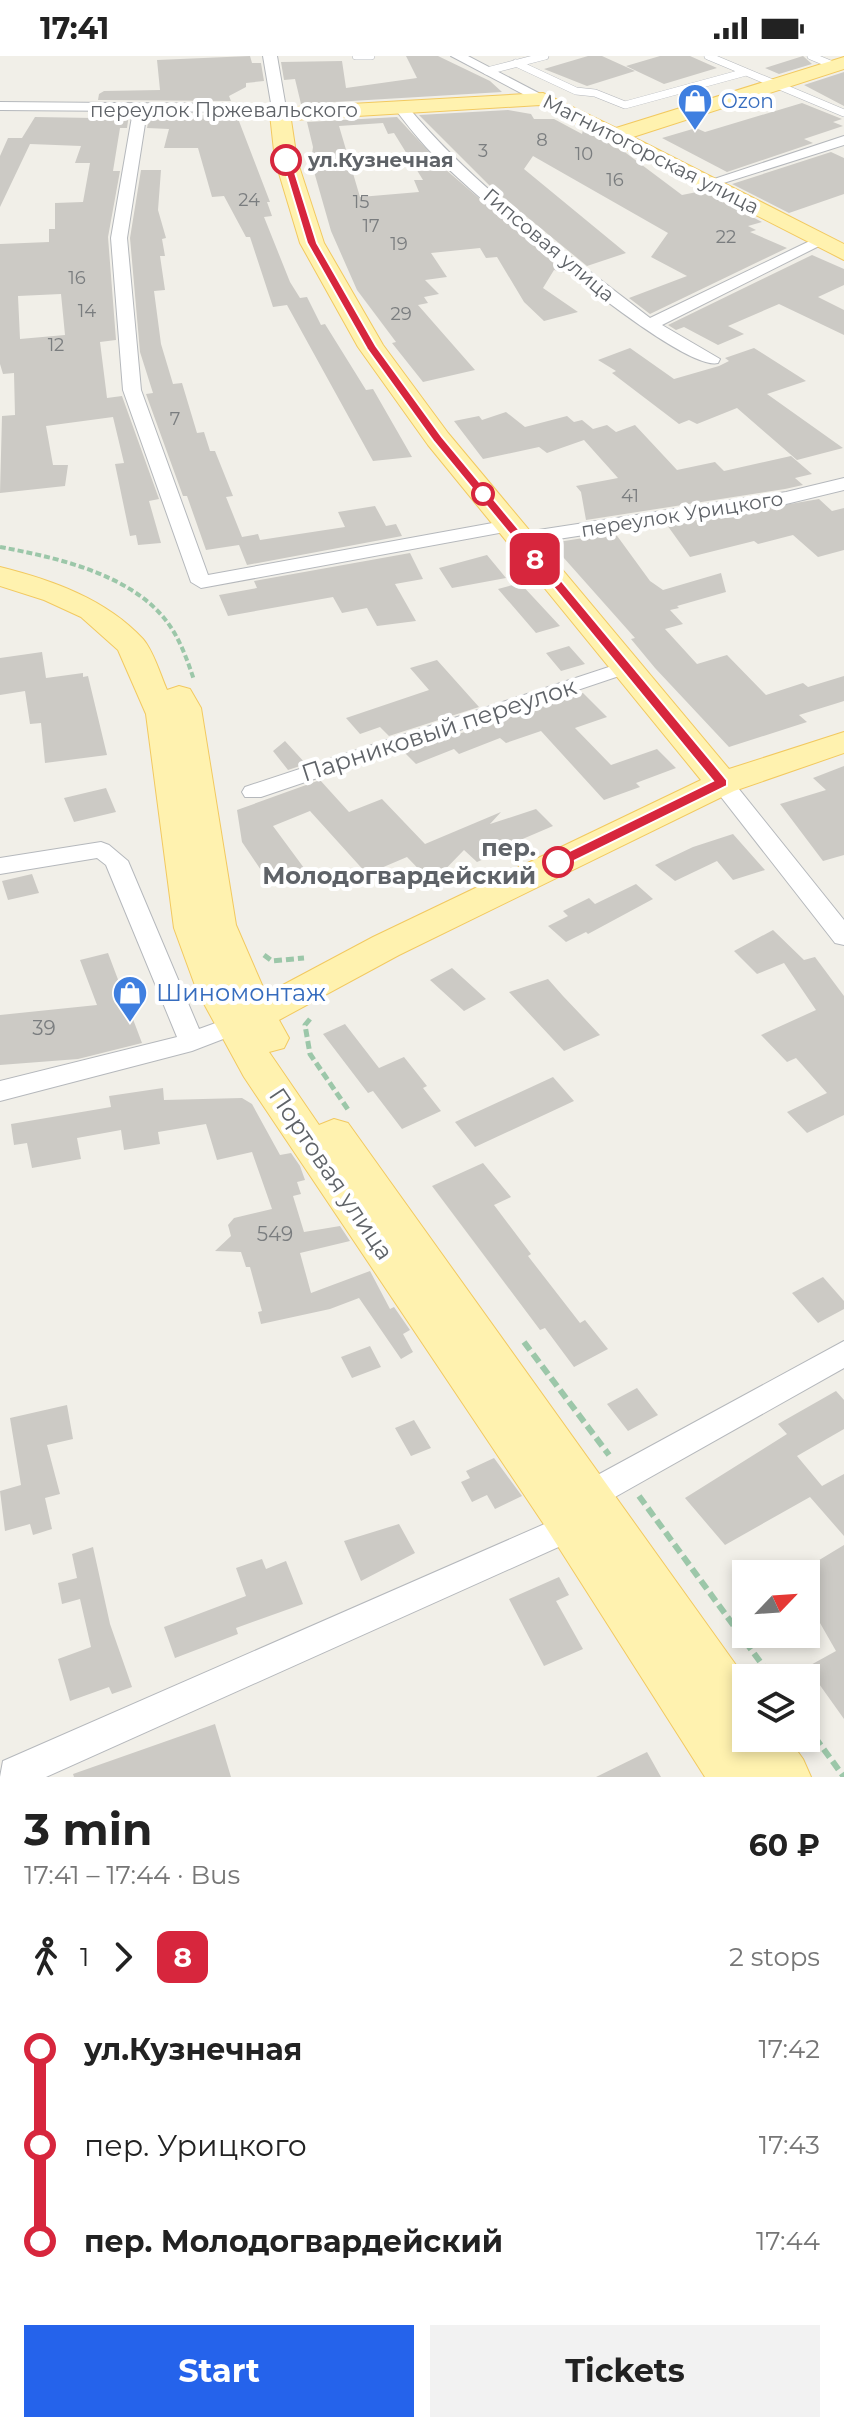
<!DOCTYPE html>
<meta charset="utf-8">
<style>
:root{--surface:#fff;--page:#f2f2f2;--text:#222;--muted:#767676;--accent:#2563eb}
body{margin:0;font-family:Montserrat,sans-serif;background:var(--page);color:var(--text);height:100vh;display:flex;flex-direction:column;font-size:30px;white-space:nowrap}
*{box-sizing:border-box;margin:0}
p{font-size:26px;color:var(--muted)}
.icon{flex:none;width:44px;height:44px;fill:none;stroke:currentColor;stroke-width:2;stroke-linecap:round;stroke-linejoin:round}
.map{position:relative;height:1721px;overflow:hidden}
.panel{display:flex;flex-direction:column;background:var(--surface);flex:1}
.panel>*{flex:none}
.badge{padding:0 16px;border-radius:12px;font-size:28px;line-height:52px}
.needle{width:52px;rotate:65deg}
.tools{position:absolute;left:732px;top:1504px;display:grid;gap:16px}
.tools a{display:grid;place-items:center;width:88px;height:88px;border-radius:0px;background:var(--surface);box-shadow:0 4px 12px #0003;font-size:40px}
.map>.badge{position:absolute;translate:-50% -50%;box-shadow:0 0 0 4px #fff}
.legs{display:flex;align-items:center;gap:12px;height:88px;padding:0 24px;font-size:26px}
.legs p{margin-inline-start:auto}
.headline{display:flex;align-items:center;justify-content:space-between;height:136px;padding:0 24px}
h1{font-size:44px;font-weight:700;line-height:60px}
.primary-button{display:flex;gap:16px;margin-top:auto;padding:16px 24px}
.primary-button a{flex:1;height:92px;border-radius:0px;background:var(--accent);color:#fff;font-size:32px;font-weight:700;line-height:92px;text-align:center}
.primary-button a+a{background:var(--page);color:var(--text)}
ul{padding:0 24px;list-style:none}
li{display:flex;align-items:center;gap:28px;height:96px;font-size:30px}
li i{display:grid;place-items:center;width:12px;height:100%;margin:0 10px;background:currentColor}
li i::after{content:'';width:20px;height:20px;margin:-10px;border:6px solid;border-radius:50%;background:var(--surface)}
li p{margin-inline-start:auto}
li:first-child i{background:linear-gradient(#0000 50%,currentColor 0)}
li:last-child i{background:linear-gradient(currentColor 50%,#0000 0)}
.status{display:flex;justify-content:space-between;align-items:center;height:56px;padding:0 40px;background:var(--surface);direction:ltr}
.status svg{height:22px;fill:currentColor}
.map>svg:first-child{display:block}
.building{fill:#cccac5;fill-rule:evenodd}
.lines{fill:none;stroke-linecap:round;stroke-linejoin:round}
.lane-casing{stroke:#b5b8bc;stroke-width:8}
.street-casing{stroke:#b5b8bc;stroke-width:2}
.primary-casing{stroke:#f2c960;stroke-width:2}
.path-far2{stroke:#9cc7a9;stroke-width:4;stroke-dasharray:6 3;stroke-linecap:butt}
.path-far1{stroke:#9cc7a9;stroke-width:5;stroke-dasharray:8 4;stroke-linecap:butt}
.path{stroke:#9cc7a9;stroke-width:6;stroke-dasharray:10 5;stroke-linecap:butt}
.lane{stroke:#fff;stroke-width:7}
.street{fill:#fff;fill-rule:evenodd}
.primary{fill:#fff2af;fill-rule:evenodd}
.line-1{fill:#d7263d;stroke:#fff;stroke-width:2}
.stop-1-dot{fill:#fff;stroke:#d7263d;stroke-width:4}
.labels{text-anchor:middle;stroke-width:8;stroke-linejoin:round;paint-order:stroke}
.far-number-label{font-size:18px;fill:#7a7d7f}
.far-shop-label{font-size:20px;fill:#366cbe;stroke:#fff;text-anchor:start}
.far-street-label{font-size:20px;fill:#5f6368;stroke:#fff}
.far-stop-label{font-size:20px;font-weight:bold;fill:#5f6368;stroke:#fff;text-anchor:start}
.number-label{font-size:20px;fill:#7a7d7f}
.street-label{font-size:24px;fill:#5f6368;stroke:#fff}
.stop-label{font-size:24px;font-weight:bold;fill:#5f6368;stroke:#fff;text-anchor:end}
.shop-label{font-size:24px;fill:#366cbe;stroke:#fff;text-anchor:start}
</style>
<div class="status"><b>17:41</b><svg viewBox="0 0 49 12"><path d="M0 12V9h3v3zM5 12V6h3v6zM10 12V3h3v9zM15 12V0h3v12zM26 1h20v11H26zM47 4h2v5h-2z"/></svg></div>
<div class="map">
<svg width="844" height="1721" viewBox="0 0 844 1721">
<rect width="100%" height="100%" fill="#f1efe8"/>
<!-- building -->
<path class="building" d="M250 0 252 7H261L264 25 246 27V31L229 40 231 45 98 44 99 38 104 35 160 34 157 4Z
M406 0H438L490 25 502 36 301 48 295 23 284 24 281 6 342 5 346 32 417 22Z
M588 0H602L635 15 587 30 544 13Z
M660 0H690L717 12 664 28 626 10Z
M803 0 812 8 779 18 765 12Z
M844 16V50L804 29Z
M802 47 842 63 833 66 843 70 804 83 813 87 727 116 662 82 696 72 705 76Z
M508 54 531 58 534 63H554L582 78 583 74 622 94 682 139 702 135 762 166 748 170 756 174 750 176 787 192 650 258 629 242 687 220 651 201 668 177 533 100 524 113 626 197 587 210 494 134 419 59Z
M95 58H129L127 72H120L113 115H120L108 181 116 284 100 286 107 342 122 340 159 443 149 445 161 487 138 489 136 479 130 480 115 408 124 407 113 361 46 370 53 409H68L65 430 0 437 2 360 15 359 14 317 3 318 0 308V188L49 186V173H55V147L83 146 90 107H75L81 90 30 88 0 151V100L8 82H22L35 61 94 62ZM61 238 65 279 20 283 18 240Z
M150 58 237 60 270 146H267L272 160 264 161 290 226 300 242 307 241 321 269 325 268 366 334 373 333 412 401 373 405 287 249 273 251 250 181H246L224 140 212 141 198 92H164L169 73 147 72Z
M397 61 445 113 566 217 554 214 543 232 578 256 544 265 524 246 497 201 486 202 480 192 431 197 447 221 425 224 439 238 424 241 428 247 418 249 475 314 423 326 392 287 396 286 357 234 331 175 311 105 313 91 307 66ZM383 67 388 78 394 77 423 124H414L419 136 360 141 339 70Z
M831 96 844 102V138L789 157 732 128Z
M141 114H161L158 154 166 182 162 183 165 200H160L165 234 154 235 161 288 173 328 182 327 197 377 204 376 210 395H215L233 440 226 441 242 481 258 478 260 484 345 471 338 456 375 450 386 470 396 468 402 480 247 509 239 489 206 494 187 440H183L146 338 153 337 140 296 130 182Z
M812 199 844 213V229L818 241 844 254V279L779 248 728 270 744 278 718 289 684 271 676 274 668 269Z
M630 292 674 323 719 310 729 305 725 302 754 292 806 325 767 338 843 392 797 404 737 352 697 368 689 364 679 368 612 317 616 315 598 304Z
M506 356 525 371 567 360 574 366 582 364 593 373 607 369 616 376 635 369 677 414 715 406 724 415 791 400 812 418 795 422 803 429 785 433 586 464 581 436 576 430 618 422 584 384 547 397 539 391 483 403 454 365 479 360 482 364Z
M819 443 832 455 844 452V494L818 501 793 479 758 488 754 485 690 501 667 469Z
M615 477 650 525 663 534 721 517 726 536 677 550 679 552 670 554 683 568 665 573 697 608 727 599 766 639 803 627 808 631 844 620V645L799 659 807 666 729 691 655 612 631 583 635 582 555 492 561 490 558 486Z
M410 497 423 523 395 528 416 565 377 570 367 552 342 557 333 541 228 560 219 539 257 532 254 525Z
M487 499 506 522 452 532 439 512Z
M520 527 560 570 536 577 498 533Z
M569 590 585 608 561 615 546 597Z
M42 596 46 622 83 617V621L88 620 107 699 45 707 41 667 30 668 25 635 0 639V602Z
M437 604 479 651 389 680 380 671 360 678 346 662 429 634 410 612Z
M583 637 607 661 575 672 611 709 657 693 676 712 636 727 640 731 604 744 541 675 506 687 500 682 459 698 454 693 416 708 404 696Z
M285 685 306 708 288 714 273 695Z
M844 710V799L823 805 780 748 826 734 813 722Z
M320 724 349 756 382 743 425 788 501 756 490 768 536 753 553 770 497 794 500 796 477 806 464 794 432 827 407 801 367 818 310 755 273 770 304 812 269 826 242 786 237 754Z
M106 732 116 756 74 766 64 742Z
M733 778 765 814 733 824 717 805 675 825 655 809 693 791Z
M32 818 39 837 8 844 2 825Z
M636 828 653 843 588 878 586 876 566 886 548 870 568 860 563 855 589 842 595 848Z
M773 874 804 904 815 901 844 940V1059L807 1077 787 1056 827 1037 796 1002 787 1006 761 979 816 954 784 907 757 918 734 895Z
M108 897 142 987 78 1003 0 1009V959L97 949 80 904Z
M452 912 486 943 464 955 430 924Z
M548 923 563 940 600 979 564 995 509 936Z
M345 968 379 1012 404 1001 427 1030 423 1032 441 1055 402 1073 373 1035 368 1037 323 978Z
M553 1021 574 1045 475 1091 455 1066Z
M163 1032 164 1044 242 1042 252 1048 280 1099 291 1097 300 1110 305 1124 297 1126 301 1138 293 1140 304 1176 340 1170 350 1185 300 1197 311 1237 370 1215 390 1253 394 1251 410 1274 403 1278 413 1296 401 1303 359 1242 330 1253 261 1268 258 1256 262 1255 250 1211H246L241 1196 215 1195 231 1180 228 1169 234 1162 272 1153 252 1096 217 1104 206 1068 158 1076 160 1088 124 1094 121 1074 77 1082 81 1103 32 1112 27 1087 14 1089 11 1068 111 1051 109 1040Z
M483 1107 511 1141 494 1149 531 1198 528 1200 580 1267 585 1264 608 1293 574 1311 545 1272 540 1274 432 1130Z
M823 1221 844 1245V1253L818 1267 792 1237Z
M370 1290 381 1311 352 1322 341 1301Z
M637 1332 658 1359 628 1375 607 1348Z
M836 1335 844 1344V1373L797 1400 822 1430 844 1418V1480L810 1441 725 1489 685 1442 787 1378 778 1368Z
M67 1349 73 1383 47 1389 60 1438 45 1442 52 1473 33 1479 30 1468 5 1475 0 1435 21 1429 10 1362Z
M414 1364 431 1392 411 1400 395 1372Z
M494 1402 522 1440 495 1453 487 1439 472 1446 461 1426 470 1422 466 1415Z
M399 1468 415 1497 361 1525 344 1485Z
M844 1489V1663L807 1611 836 1595 816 1560 806 1566V1512Z
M93 1491 110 1568 132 1631 112 1638 109 1631 70 1645 58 1603 91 1591 80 1543 62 1548 58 1527 77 1522 72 1498Z
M262 1503 266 1513 286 1505 303 1548 236 1572 238 1578 175 1602 164 1571 246 1540 236 1512Z
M559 1521 569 1539 556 1545 583 1593 544 1610 509 1543Z
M215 1668 231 1721H74L73 1718Z
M647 1696 661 1721H596Z"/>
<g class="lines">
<defs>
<path id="lane" d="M356 0H371
M708 0 844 57
M811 0 835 10
M516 7 576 35 595 37 625 49 746 16
M487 15 545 0"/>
<path id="street" d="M263 0H277L287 58 285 61 229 56 147 55 127 182 141 334 208 519 509 464 519 470 516 474 201 532 191 526 123 334 111 182 133 55 0 54V46L229 48 272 53Z
M451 0H468L550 43 538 46Z
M402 49 407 50C476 133 565 196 650 262L816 182 821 180 829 185 662 269 720 303 718 307C678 317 460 128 426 91 415 79 405 66 395 53Z
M844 80V89L714 130H704L702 127Z
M844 422V434L786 448 519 489 509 483 519 477 786 436Z
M624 606 634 612 631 616 261 741H245L242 736 245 731Z
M722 720 730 722 844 864V889L835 887 714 732 711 727 714 722Z
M101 786 109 789 128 805 199 973 235 960 244 963 248 969 244 975 192 995 0 1045V1025L177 981 106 809 97 802 0 818V802Z
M844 1285V1312L592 1454 581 1458 570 1454 565 1444 570 1434Z
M572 1456 583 1460 588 1470 583 1480 46 1721H0L3 1705Z"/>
<path id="primary" d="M844 1V13L633 81 844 188V204L540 49 291 64 297 104 324 187 383 289 448 377 729 713 844 676V697L734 735 399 899 279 964 289 982 284 992 269 996 319 1069 334 1063 348 1067 746 1623V1682H788L803 1703 811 1721H705L545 1470 244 1021 197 935 174 872 146 658 118 594 81 561 44 544 0 530V511C52 524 106 543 143 583 154 596 160 618 167 634L179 630 190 633 201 652 236 869 266 938 373 881 701 724 428 389 358 291 300 187 275 104 270 58 280 52 543 37 616 72Z"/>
</defs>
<!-- lane casing -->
<use href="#lane" class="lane-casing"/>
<!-- street casing -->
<use href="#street" class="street-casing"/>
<!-- primary casing -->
<use href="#primary" class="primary-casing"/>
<!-- path-far2 -->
<path class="path-far2" d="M0 491C54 501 127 517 164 562 179 580 187 603 194 624"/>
<!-- path-far1 -->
<path class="path-far1" d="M264 899 272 905 304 902
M310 963 305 969 310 998 349 1055"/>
<!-- path -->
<path class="path" d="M524 1286 609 1399
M639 1440 772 1622
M806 1669 844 1721"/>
<!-- lane -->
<use href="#lane" class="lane"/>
<!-- street -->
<use href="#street" class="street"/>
<!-- primary -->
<use href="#primary" class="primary"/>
</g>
<!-- line-1 -->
<path class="line-1" d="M286 101 291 104 317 187 376 290 442 381 727 724V730L564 810H553V803L713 725 434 386 367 293 307 187 282 104Z"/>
<!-- icons -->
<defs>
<symbol id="shop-pin" viewBox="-11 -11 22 30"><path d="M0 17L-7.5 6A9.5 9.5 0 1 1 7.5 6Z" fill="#3f7fe0" stroke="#fff"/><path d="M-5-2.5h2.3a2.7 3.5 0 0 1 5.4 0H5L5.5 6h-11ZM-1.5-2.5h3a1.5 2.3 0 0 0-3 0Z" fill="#fff"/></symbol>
</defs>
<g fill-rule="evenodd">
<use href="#shop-pin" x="675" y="25" width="40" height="54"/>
<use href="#shop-pin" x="110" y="917" width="40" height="54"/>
</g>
<!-- markers -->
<g class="stop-1-dot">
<circle cx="286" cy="104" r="14"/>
<circle cx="483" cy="438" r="10"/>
<circle cx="558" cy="806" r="14"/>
</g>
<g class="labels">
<!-- far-number labels -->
<g class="far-number-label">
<text x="542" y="90">8</text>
<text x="483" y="101">3</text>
<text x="584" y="104">10</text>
<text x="615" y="130">16</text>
<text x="249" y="150">24</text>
<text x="361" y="152">15</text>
<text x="371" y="176">17</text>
<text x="726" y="187">22</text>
<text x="399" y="194">19</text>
<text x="77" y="228">16</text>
<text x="87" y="261">14</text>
<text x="401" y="264">29</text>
<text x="56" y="295">12</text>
<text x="175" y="369">7</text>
<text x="630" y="446">41</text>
</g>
<!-- far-shop labels -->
<g class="far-shop-label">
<text x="721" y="52">Ozon</text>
</g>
<!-- far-street labels -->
<g class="far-street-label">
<text x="224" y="61">переулок Пржевальского</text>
<text transform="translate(651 98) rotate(27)" y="7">Магнитогорская улица</text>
<text transform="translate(549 189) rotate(40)" y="7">Гипсовая улица</text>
<text transform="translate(682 458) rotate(-9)" y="7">переулок Урицкого</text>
</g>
<!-- far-stop labels -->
<g class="far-stop-label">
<text x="308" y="111">ул.Кузнечная</text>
</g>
<!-- number labels -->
<g class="number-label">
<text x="44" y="979">39</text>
<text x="275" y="1185">549</text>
</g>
<!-- street labels -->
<g class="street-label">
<text transform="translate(439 674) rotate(-18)" y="8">Парниковый переулок</text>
<text transform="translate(331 1118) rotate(56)" y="8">Портовая улица</text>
</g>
<!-- stop labels -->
<g class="stop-label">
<text x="536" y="800">пер.<tspan x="536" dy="28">Молодогвардейский</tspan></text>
</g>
<!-- shop labels -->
<g class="shop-label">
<text x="156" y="945">Шиномонтаж</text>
</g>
</g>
</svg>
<div class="tools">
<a><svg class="needle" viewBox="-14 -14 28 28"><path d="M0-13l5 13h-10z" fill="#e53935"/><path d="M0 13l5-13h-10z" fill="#767676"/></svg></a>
<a><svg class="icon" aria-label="layers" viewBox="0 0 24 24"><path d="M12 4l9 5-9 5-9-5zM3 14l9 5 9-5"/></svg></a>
</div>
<b class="badge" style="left:535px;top:503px;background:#d7263d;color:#fff">8</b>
</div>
<section class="panel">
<div class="headline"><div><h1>3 min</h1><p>17:41 – 17:44 · Bus</p></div><b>60 ₽</b></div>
<div class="legs"><svg class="icon" aria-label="walk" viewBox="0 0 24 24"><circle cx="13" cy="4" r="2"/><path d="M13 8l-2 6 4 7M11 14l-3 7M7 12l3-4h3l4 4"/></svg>1<svg class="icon" aria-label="forward" viewBox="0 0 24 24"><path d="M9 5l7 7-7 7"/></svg><b class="badge" style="background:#d7263d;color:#fff">8</b><p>2 stops</p></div>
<ul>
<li><i style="color:#d7263d"></i><b>ул.Кузнечная</b><p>17:42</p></li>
<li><i style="color:#d7263d"></i><span>пер. Урицкого</span><p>17:43</p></li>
<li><i style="color:#d7263d"></i><b>пер. Молодогвардейский</b><p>17:44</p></li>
</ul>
<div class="primary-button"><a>Start</a><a>Tickets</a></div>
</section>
